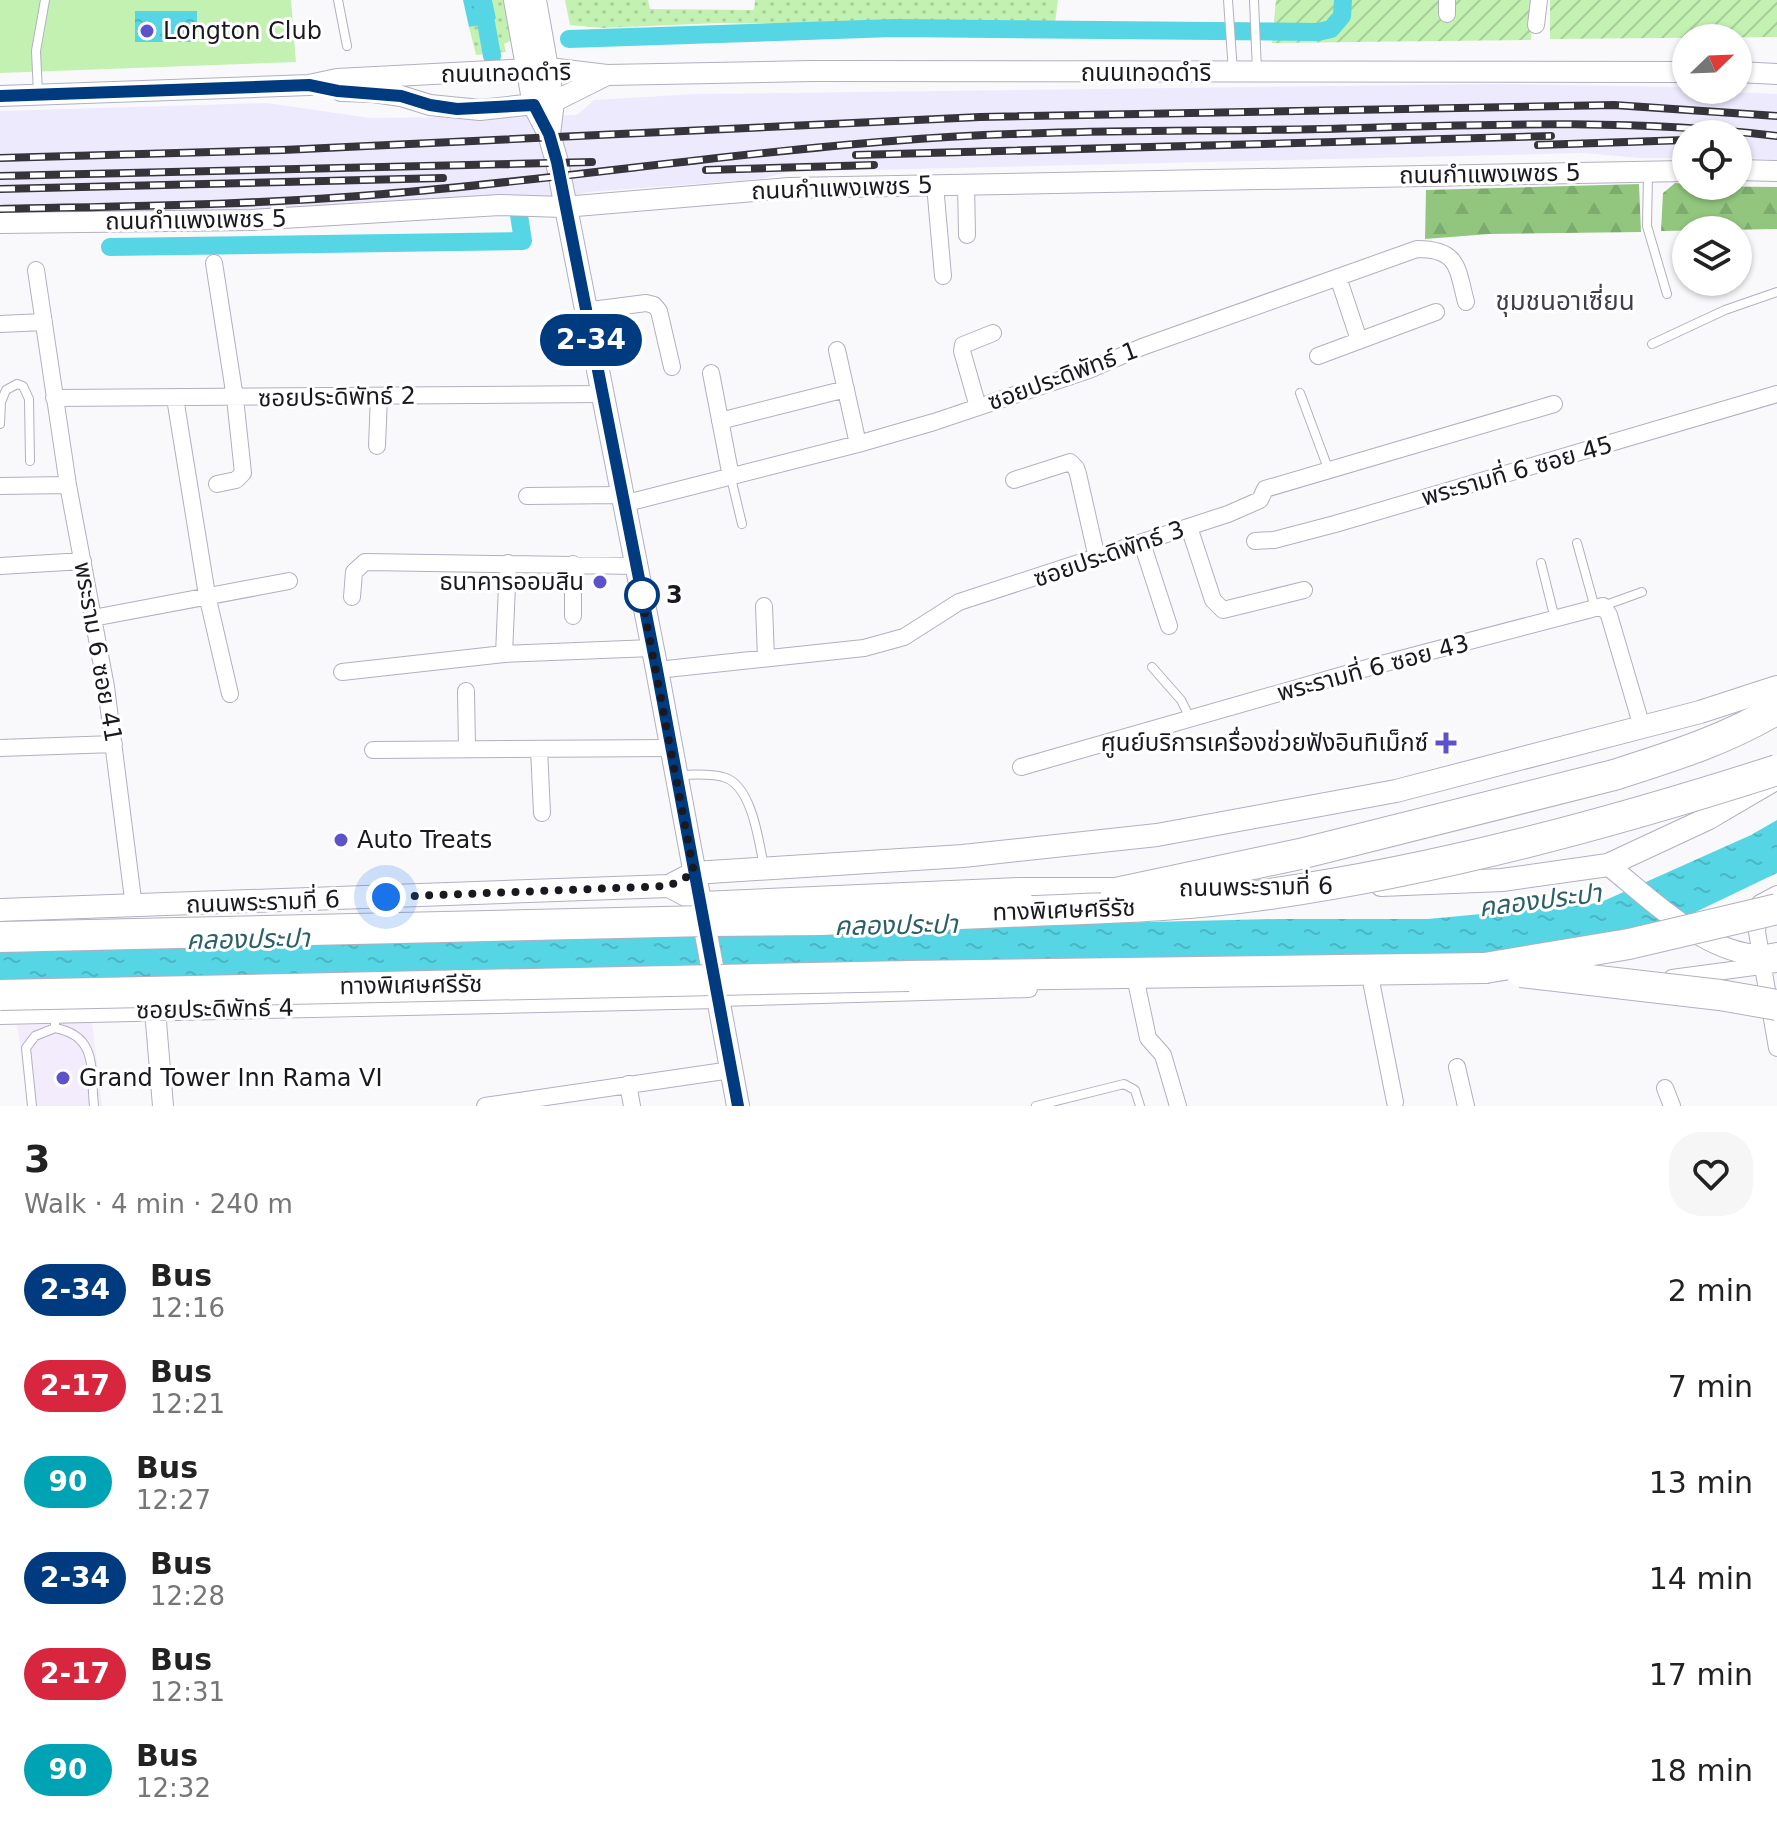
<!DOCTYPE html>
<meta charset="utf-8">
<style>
:root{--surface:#fff;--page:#f6f6f6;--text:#222;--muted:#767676}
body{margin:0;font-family:"DejaVu Sans","Noto Sans Thai",sans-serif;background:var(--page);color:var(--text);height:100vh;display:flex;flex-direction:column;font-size:30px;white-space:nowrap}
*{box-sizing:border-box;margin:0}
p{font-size:26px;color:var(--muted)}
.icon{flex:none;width:44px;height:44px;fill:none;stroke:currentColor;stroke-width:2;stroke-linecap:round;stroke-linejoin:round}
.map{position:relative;height:1106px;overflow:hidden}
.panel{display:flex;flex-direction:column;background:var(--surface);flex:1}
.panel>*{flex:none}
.badge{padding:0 16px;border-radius:26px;font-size:28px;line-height:52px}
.needle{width:52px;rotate:67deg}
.buttons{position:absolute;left:1672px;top:24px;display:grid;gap:16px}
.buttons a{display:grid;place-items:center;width:80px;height:80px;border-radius:50%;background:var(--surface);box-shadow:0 2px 6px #0004;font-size:40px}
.you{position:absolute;width:40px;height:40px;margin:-20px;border:6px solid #fff;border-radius:50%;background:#1a73e8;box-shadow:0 0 0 12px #1a73e833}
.map>.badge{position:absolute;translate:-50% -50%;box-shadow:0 0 0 4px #fff}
.round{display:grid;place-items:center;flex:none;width:84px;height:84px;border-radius:32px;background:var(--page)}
.summary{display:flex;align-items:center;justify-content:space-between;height:136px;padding:0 24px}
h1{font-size:38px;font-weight:800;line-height:60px}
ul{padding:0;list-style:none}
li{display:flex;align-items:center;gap:24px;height:96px;padding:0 24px}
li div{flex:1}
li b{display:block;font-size:30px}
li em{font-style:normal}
li .badge{min-width:88px;font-weight:700;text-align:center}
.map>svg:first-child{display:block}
.commercial{fill:#f2ecfd}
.built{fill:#eeeafe}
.grass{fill:url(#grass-dots)}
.forest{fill:url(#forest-firs)}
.garden{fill:url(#garden-furrows)}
.pitch{fill:#c3f1b1}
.water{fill:url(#water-ripples)}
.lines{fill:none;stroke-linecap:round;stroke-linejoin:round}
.canal{stroke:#56d6e4;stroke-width:18}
.service-casing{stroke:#b2afc0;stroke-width:10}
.minor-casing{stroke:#b2afc0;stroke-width:18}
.tertiary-casing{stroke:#b2afc0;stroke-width:22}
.secondary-casing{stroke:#b2afc0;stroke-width:24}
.motorway-casing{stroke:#b2afc0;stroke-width:32}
.service{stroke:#fff;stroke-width:8}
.minor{stroke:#fff;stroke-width:16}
.tertiary{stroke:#fff;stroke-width:20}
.secondary{stroke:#fff;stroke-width:22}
.motorway{stroke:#fff;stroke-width:30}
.rail-casing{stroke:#36343a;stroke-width:8}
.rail{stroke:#fff;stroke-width:5;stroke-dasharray:15;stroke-linecap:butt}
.motorway-bridge-casing{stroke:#b2afc0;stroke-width:32;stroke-linecap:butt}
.motorway-bridge{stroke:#fff;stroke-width:30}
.line-casing{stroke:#fff;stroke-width:18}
.line{stroke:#003b80;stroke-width:12}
.walk{stroke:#1b1920;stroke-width:8;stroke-dasharray:0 14.4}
.poi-dot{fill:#5e52cb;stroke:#fff;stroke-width:3}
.stop-dot{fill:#fff;stroke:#003b80;stroke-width:4}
.labels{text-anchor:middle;stroke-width:6;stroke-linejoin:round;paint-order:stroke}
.poi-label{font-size:24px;fill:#1b1920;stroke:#fff;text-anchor:start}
.street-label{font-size:24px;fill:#1b1920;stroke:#fff}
.stop-label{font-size:24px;font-weight:bold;fill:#1b1920;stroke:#fff;text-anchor:start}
.neighbourhood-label{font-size:26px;fill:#403e4c;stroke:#fff}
.water-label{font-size:26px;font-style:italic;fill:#2b6067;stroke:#fff}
</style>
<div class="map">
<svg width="1777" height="1106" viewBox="0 0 1777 1106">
<defs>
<pattern id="grass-dots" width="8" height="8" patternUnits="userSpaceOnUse" patternTransform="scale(2)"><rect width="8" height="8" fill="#c3f1b1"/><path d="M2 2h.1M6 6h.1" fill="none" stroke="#a7ce98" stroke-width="1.8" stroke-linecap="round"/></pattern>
<pattern id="forest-firs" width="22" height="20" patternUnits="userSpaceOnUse" patternTransform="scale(2)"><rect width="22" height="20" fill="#92c67e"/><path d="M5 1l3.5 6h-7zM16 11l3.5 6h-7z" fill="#7daa6d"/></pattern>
<pattern id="garden-furrows" width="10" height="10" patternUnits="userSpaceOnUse" patternTransform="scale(2)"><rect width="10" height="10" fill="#c3f1b1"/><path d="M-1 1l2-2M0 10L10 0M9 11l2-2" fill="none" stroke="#a7ce98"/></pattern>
<pattern id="water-ripples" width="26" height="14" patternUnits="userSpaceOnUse" patternTransform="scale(2)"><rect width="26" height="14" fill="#56d6e4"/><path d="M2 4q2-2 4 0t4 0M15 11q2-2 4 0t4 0" fill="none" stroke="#4ab7c3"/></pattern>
</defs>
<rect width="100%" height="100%" fill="#f9f9fc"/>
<!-- commercial -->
<path class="commercial" d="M92 1022 102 1106H29L17 1025Z"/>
<!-- built -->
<path class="built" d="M1499 84 1680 87H1686V90L1777 94V160L1738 157V134H1686V158H1639L1584 153 789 172 760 179 590 192 535 202 0 218V111L267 103 370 118 577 115 594 100 695 94Z"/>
<!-- grass -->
<path class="grass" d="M492 0H503L512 40 504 44 506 52 476 55 469 27 492 22 496 18Z
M565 0H648L650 9 754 10 755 0H1058L1055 24 719 23 602 28 570 25Z"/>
<!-- forest -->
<path class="forest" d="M1675 183 1686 184V186L1777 187V229L1661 231 1663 193Z
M1639 184 1641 232 1489 234 1425 239 1426 190Z"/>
<!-- garden -->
<path class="garden" d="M1276 0H1534L1531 40 1272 43Z
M1550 0H1777V37L1550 39Z"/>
<!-- pitch -->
<path class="pitch" d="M0 0H291L296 62 0 73Z"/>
<!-- water -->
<path class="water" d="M463 0H492L496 18 492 23 469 27Z
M135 11H197V42H135Z
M1777 820V873L1679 920 1613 941 1429 961 0 989V950L1277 919H1428L1599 903 1751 835Z"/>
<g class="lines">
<!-- canal -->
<path class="canal" d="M482 0 492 56
M569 39 894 28 1318 32 1331 29 1342 16 1343 0
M110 247 523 241 519 215"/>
<defs>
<path id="service" d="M338 0 347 46
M1228 0 1233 72
M1254 0 1257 71
M38 94 36 51 45 0
M1648 174 1647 226 1667 294
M1652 344 1725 310 1777 292
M1300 393 1329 471
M0 424 1 402 6 390 17 384 23 386 29 399 30 461
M731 478 742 524
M1577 543 1595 608
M1541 563 1555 619
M1603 606 1642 592
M1152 667 1181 700 1190 718
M677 775C692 775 709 773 723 777 752 784 759 842 764 867
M55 1028C99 1036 90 1071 94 1106
M32 1106 26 1048 35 1036 55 1028V1014
M1036 1106 1124 1084 1135 1090 1140 1106"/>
<path id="minor" d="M1447 14V0
M1536 25 1539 0
M966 183 967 235
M935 185 943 276
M214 263 235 398 243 473 236 480 217 484
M36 270 68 485 106 687 134 907
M1338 277 1359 340
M584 311 646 303 654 305 659 311 672 367
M0 324 44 322
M837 350 858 444
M1318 356 1436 312
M711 373 731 477
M54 398 603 394
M175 398 207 595 230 694
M978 407 962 351 963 345 993 333
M720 421 846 389
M377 446 379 396
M1014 480 1070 462 1076 468 1078 474 1097 558
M0 486 68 485
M527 496 621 495
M623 504 858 444 934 422 1089 370 1142 347 1417 249C1459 249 1457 268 1466 302
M1189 527 1213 600 1223 610 1304 590
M1255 541 1274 540 1335 524 1777 394
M1142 543 1169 626
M573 564V616
M0 566 83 561
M352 597 354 572 365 562 636 566
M764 606 766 658
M93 618 289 581
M504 654 508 563
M657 670 864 648 904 637 959 602 1228 514 1260 500 1265 489 1554 404
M342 672 504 654 652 648
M466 691 467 749
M0 748 114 744
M539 749 542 813
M373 750 672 748
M1021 767 1374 666 1603 606 1609 615 1642 727
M1777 894 1760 903 1757 932 1777 1048
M1672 978 1777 964
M1371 981 1395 1102
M1137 986 1148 1038 1163 1055 1178 1106
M718 998 1029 989
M1457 1067 1466 1106
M628 1084 632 1106
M1665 1088 1672 1106
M485 1106 731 1070"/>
<path id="tertiary" d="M1738 72 1777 74
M341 91 373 92 401 96 430 105 480 110 553 102 607 75
M0 96 309 85 337 79 549 68 607 75 812 71 1686 72
M1738 170 1777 171
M0 223 251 220 500 205 564 207 789 188 1686 171
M1608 865C1651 899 1718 967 1777 953
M155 1010 163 1106
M0 1014 718 998"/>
<path id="secondary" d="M515 0 534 105 549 134 557 162 657 670 738 1106
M535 0 553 102 549 134
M1381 885 1502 880 1608 865 1709 818 1777 778
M669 886 701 903 1020 889H1131
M0 910 669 886 694 873 963 856 1157 835 1396 791 1700 712 1777 687"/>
<path id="motorway" d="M1614 775C1670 757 1726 740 1777 709
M706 921 820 920 1032 911
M909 976 1485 968"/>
</defs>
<!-- service casing -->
<use href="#service" class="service-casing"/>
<!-- minor casing -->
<use href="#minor" class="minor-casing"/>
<!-- tertiary casing -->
<use href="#tertiary" class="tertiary-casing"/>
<!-- secondary casing -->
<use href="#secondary" class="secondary-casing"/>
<!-- motorway casing -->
<use href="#motorway" class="motorway-casing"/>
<!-- service -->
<use href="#service" class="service"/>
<!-- minor -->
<use href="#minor" class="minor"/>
<!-- tertiary -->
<use href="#tertiary" class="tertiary"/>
<!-- secondary -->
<use href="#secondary" class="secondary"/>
<!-- motorway -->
<use href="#motorway" class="motorway"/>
<defs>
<path id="rail" d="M1538 145 1686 140
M856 155 1551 136
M0 158 283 150 980 117 1614 105 1777 116
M706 170 874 165
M0 176 592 162
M0 189 443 178
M0 209C128 206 257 205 384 194 554 180 722 154 892 141 1034 129 1178 132 1321 129 1473 125 1626 118 1777 136"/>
</defs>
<!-- rail casing -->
<use href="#rail" class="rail-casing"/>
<!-- rail -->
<use href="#rail" class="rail"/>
<defs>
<path id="motorway-bridge" d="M1116 893 1300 854 1614 775
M1032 911C1109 908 1186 906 1263 895 1438 870 1609 824 1777 770
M0 937 706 921
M1485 968 1629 944 1777 909
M1521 972 1720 995 1777 1005
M0 995 909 976"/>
</defs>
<!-- motorway-bridge casing -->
<use href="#motorway-bridge" class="motorway-bridge-casing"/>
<!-- motorway-bridge -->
<use href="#motorway-bridge" class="motorway-bridge"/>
</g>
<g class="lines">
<defs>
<path id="line" d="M0 96 309 85 338 91 401 96 430 105 457 109 534 105 549 134 557 162 657 670 738 1106"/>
</defs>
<!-- line casing -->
<use href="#line" class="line-casing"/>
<!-- line -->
<use href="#line" class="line"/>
<!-- walk -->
<path class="walk" d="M386 897 669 886 694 873 641 593 642 595"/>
</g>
<!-- markers -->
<g class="poi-dot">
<circle cx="147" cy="31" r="8"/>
<circle cx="600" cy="582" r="8"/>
<path d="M1442 731h8v8h8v8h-8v8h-8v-8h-8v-8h8z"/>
<circle cx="341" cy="840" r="8"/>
<circle cx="63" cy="1078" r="8"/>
</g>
<circle class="stop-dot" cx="642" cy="595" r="16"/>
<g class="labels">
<!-- poi labels -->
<g class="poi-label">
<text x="163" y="39">Longton Club</text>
<text x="584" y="590" text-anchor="end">ธนาคารออมสิน</text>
<text x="1428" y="751" text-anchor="end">ศูนย์บริการเครื่องช่วยฟังอินทิเม็กซ์</text>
<text x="357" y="848">Auto Treats</text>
<text x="79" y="1086">Grand Tower Inn Rama VI</text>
</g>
<!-- street labels -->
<g class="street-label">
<text transform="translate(506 73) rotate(-1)" y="8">ถนนเทอดดำริ</text>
<text x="1146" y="81">ถนนเทอดดำริ</text>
<text transform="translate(1490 174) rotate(-1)" y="8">ถนนกำแพงเพชร 5</text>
<text transform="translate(842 188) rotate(-2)" y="8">ถนนกำแพงเพชร 5</text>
<text transform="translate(196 220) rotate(-1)" y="8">ถนนกำแพงเพชร 5</text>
<text transform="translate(1063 376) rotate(-20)" y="8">ซอยประดิพัทธ์ 1</text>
<text transform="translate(337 397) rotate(-1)" y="8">ซอยประดิพัทธ์ 2</text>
<text transform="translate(1517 471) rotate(-16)" y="8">พระรามที่ 6 ซอย 45</text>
<text transform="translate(1109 554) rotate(-19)" y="8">ซอยประดิพัทธ์ 3</text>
<text transform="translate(98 652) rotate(80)" y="8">พระราม 6 ซอย 41</text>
<text transform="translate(1373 668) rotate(-15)" y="8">พระรามที่ 6 ซอย 43</text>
<text transform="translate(1256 887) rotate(-1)" y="8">ถนนพระรามที่ 6</text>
<text transform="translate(263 902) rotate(-2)" y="8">ถนนพระรามที่ 6</text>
<text transform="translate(1064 910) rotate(-2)" y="8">ทางพิเศษศรีรัช</text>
<text transform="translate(411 985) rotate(-1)" y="8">ทางพิเศษศรีรัช</text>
<text transform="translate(215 1009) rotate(-1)" y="8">ซอยประดิพัทธ์ 4</text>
</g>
<!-- stop labels -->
<g class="stop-label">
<text x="666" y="603">3</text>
</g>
<!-- neighbourhood labels -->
<g class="neighbourhood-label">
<text x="1565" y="310">ชุมชนอาเซี่ยน</text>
</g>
<!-- water labels -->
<g class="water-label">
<text transform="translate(1540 900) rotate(-7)" y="9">คลองประปา</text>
<text transform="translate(896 925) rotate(-1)" y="9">คลองประปา</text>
<text transform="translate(248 939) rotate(-1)" y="9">คลองประปา</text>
</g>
</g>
</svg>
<div class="buttons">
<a><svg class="needle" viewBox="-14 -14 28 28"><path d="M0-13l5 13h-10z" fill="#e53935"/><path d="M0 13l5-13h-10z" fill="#767676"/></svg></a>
<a><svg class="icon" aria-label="locate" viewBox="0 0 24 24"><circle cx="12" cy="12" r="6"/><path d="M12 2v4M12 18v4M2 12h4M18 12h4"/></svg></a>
<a><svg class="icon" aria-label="layers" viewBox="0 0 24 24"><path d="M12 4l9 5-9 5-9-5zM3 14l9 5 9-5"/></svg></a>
</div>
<div class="you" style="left:386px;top:897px"></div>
<b class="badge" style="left:591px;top:340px;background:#003b80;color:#fff">2-34</b>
</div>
<section class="panel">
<div class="summary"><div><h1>3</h1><p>Walk · 4 min · 240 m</p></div><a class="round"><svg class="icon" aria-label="heart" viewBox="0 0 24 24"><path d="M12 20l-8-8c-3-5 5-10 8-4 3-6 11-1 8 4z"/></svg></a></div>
<ul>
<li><span class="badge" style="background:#003b80;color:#fff">2-34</span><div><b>Bus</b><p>12:16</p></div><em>2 min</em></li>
<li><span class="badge" style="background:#d7263d;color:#fff">2-17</span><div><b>Bus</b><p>12:21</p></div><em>7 min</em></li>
<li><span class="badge" style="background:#00a3b4;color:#fff">90</span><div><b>Bus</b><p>12:27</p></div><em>13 min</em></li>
<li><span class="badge" style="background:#003b80;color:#fff">2-34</span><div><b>Bus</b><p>12:28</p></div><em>14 min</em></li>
<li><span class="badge" style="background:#d7263d;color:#fff">2-17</span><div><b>Bus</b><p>12:31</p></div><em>17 min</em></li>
<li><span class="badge" style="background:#00a3b4;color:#fff">90</span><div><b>Bus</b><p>12:32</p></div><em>18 min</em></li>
</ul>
</section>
